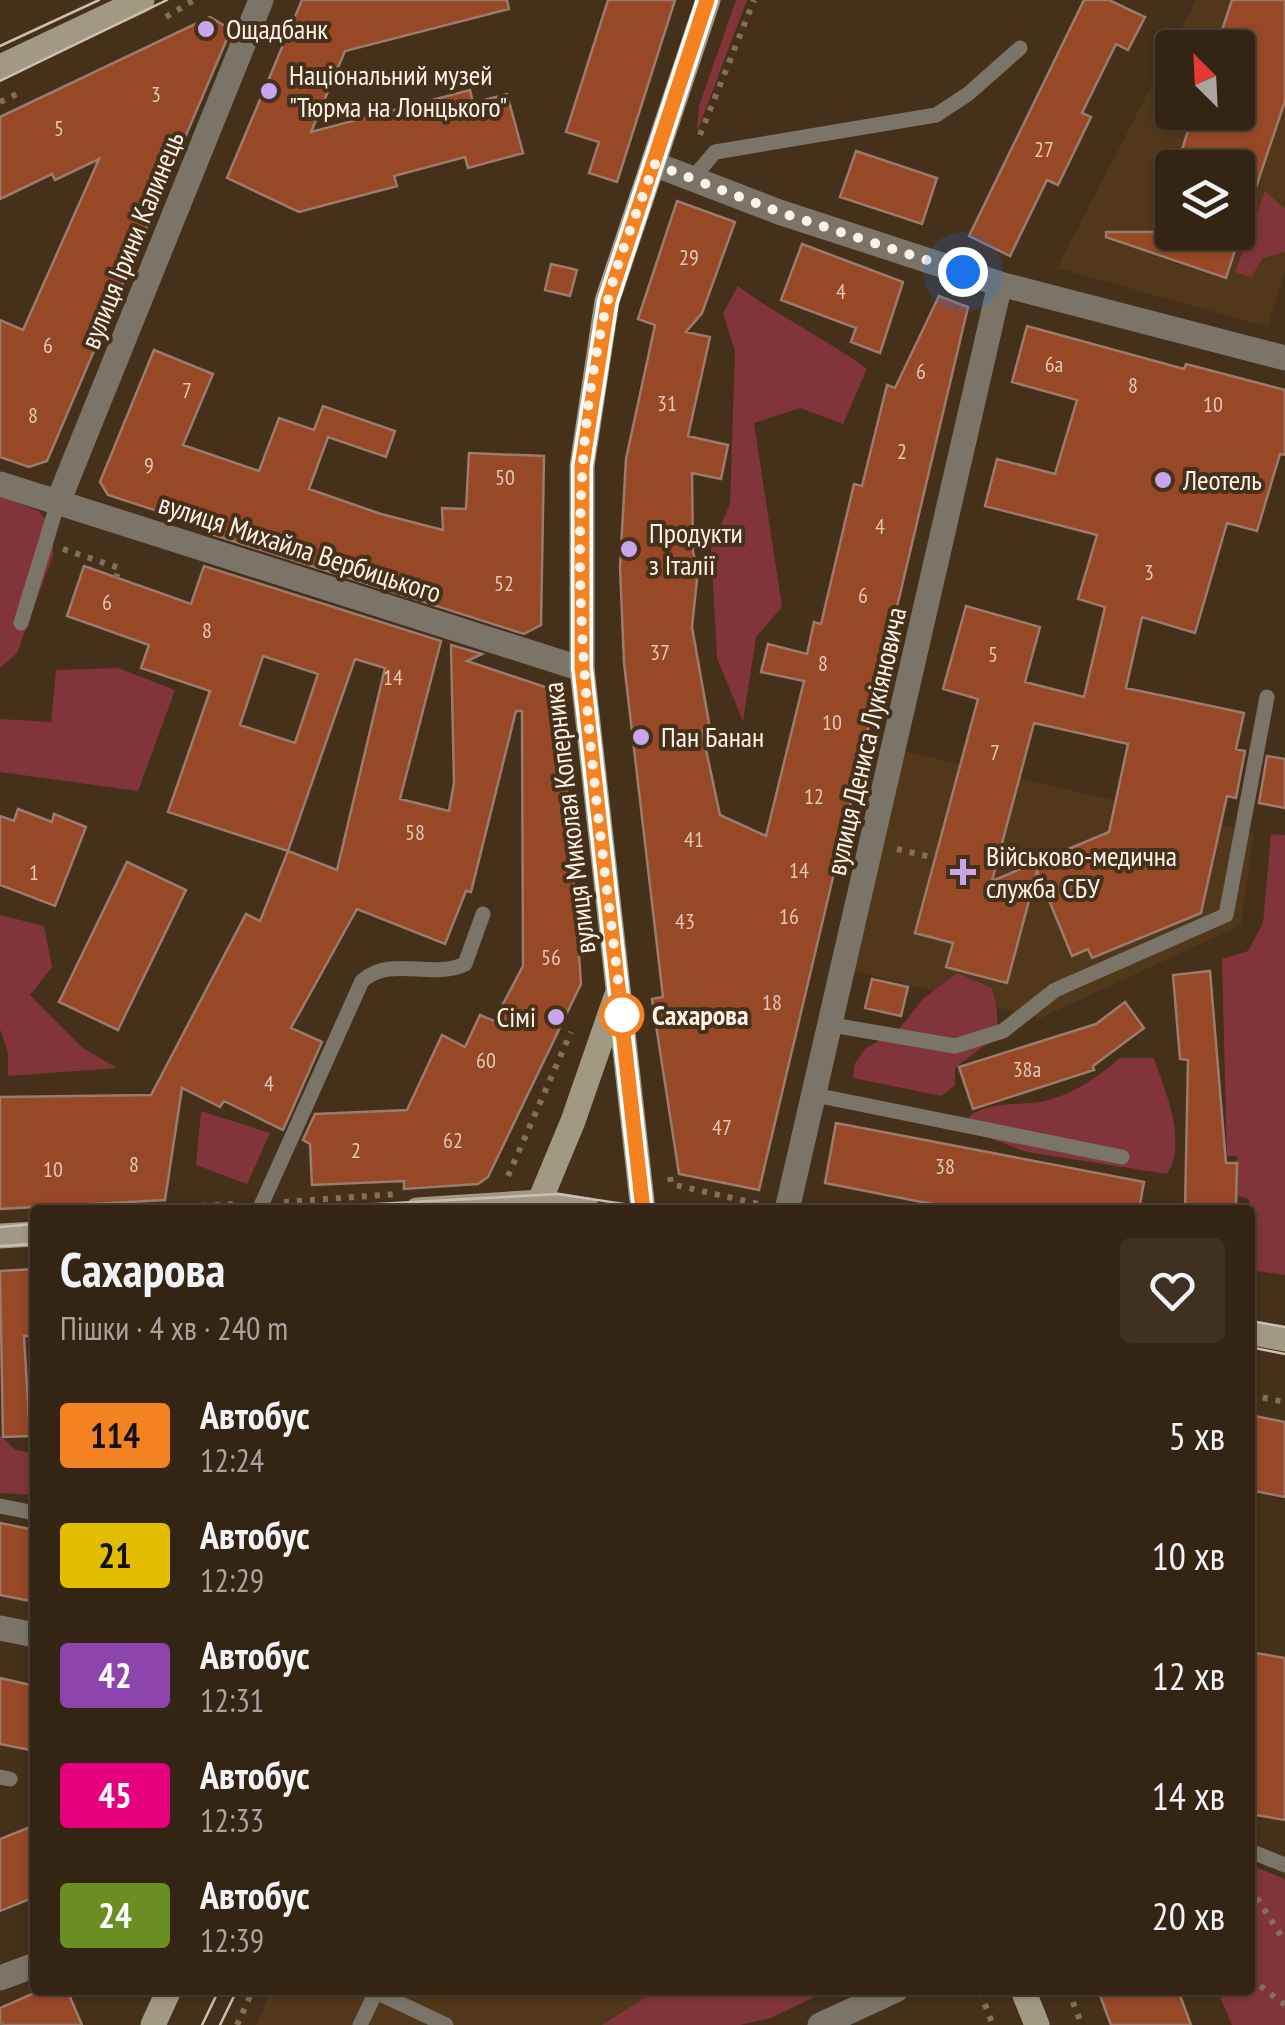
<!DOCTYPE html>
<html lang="uk">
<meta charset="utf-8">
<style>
:root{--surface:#342413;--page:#3f3021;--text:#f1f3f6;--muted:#a9a4a0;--line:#4e4133}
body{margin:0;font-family:"PT Sans Narrow",sans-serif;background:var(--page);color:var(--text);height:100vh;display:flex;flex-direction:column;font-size:38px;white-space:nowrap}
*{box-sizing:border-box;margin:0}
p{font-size:32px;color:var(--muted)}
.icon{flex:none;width:55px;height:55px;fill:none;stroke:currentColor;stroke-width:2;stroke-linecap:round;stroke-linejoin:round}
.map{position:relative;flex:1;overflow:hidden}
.sheet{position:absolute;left:30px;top:1205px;width:1225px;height:790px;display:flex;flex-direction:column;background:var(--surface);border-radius:10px;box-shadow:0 2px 8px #0004,0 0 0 2px var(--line)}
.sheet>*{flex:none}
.badge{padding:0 20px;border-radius:8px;font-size:35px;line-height:65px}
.needle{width:65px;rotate:336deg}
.buttons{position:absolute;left:1155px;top:30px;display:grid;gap:20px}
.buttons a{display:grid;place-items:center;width:100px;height:100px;border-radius:10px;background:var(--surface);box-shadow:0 2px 8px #0004,0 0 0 2px var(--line);font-size:50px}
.you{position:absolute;width:50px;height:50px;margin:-25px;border:8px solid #fff;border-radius:50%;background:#1a73e8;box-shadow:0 0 0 15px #1a73e833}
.map>.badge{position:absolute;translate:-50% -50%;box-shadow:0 0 0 5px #fff}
.round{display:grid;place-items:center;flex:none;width:105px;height:105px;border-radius:10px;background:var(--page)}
.summary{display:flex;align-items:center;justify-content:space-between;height:170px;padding:0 30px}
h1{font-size:48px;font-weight:700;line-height:75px}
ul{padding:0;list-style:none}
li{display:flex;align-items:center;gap:30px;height:120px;padding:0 30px}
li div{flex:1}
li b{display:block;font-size:38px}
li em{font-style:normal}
li .badge{min-width:110px;font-weight:700;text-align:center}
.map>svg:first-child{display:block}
.built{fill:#52381b;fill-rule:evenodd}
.green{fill:#81353a}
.building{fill:#964827;stroke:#9c7b6d;stroke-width:2.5;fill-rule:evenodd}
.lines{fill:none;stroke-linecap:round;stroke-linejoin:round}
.path{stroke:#82705d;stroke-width:6;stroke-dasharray:5 8;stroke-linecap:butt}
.lane{stroke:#7a7568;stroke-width:15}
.street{stroke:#7a7568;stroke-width:25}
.secondary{stroke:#a19984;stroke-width:25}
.tram{stroke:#ccbeb0;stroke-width:2.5}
.line-casing{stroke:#fff;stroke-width:22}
.line{stroke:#f58220;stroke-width:15}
.walk{stroke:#fdf2e7;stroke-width:10;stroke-dasharray:0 18}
.poi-dot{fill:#c9a5ee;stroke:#453019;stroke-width:4}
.stop-dot{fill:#fff;stroke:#f58220;stroke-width:5}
.labels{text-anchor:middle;stroke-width:8;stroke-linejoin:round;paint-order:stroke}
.number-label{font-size:22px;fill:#e3c8b7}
.poi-label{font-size:28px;fill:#fdf2e7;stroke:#453019;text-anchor:start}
.street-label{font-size:28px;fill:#fdf2e7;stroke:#453019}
.stop-label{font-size:28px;font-weight:bold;fill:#fdf2e7;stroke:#453019;text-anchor:start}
</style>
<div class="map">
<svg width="1285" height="2025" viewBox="0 0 1285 2025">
<rect width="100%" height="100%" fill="#453019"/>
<!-- built -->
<path class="built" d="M1196 0H1285V272L1268 327 1057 268ZM1172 48H1238V112H1172ZM1172 168H1238V232H1172Z
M904 751 1254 833 1241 925 1041 1018 853 971Z
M272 1990H792L713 2025H256Z"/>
<!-- green -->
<path class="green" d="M736 0H747L697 132 699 106Z
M1265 191 1285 209V252L1263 258 1251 277 1235 272Z
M738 286C779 317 825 338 867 369L843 424 800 408 754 423 782 607 756 637 743 721 717 658 711 548 730 504 735 352 723 313Z
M0 496 39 511 53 530V555L17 653 0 668Z
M118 668 175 690 138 791 0 772V719L51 722 56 670Z
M1271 834 1285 835V1275L1250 1270 1249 1199 1238 1196 1237 1156H1227L1222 959 1248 951 1263 923Z
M0 915 44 926 52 967 30 995 83 1048 117 1068 8 1076V1053L0 1029Z
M957 973 992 988C1006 1041 992 1038 955 1068V1085L942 1096 853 1078 855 1063 865 1049 899 1029 923 999Z
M1120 1058H1154C1165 1091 1188 1142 1167 1174L1027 1152 971 1131 969 1116C989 1103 1007 1105 1030 1103 1063 1101 1095 1080 1120 1058Z
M201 1111 270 1133 247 1184 196 1165Z
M0 1435 15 1450 35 1453V1495L0 1493Z
M1250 1865 1285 1879V2025H1232L1217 1990H1250Z
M657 1990H829L771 2018 740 2025H602Z"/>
<!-- building -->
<path class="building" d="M302 0H507L509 9 345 51 311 132 470 90 473 103 507 94 523 153 468 168 465 157 394 176 397 186 299 212 227 178Z
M608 0H675L617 182 589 173 599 142 566 132Z
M1084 0H1109L1145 17 1128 50 1116 44 1082 113 1091 117 1058 185 1047 180 1010 256 969 236Z
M1232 0H1285V101L1242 229 1238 228V168H1176L1194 112H1238V48H1216Z
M210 17 225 26 227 39 47 461 29 467 0 457V320L23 330 99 159 55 180 52 174 0 199V117Z
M856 151 937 178 922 224 840 197Z
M677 201 735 222 702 313 686 332 710 337 688 436 728 445 721 479 692 473 693 552 698 570 692 627 709 723 702 731 720 815 766 836 804 681 761 672 768 644 807 654 814 622 821 624 854 484 862 486 887 385 895 388 939 296 968 307 759 1190 679 1174 652 999 663 997 624 663 620 567 626 459 655 325 638 319Z
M1106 232H1241L1226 278 1106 237Z
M802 244 903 282 880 353 851 342 856 328 781 300Z
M551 264 577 270 570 296 545 290Z
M1027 326 1184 369 1186 364 1285 390V455L1280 454 1257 531 1227 523 1195 633 1142 617 1126 688 1244 713 1236 749 1245 751 1236 798 1227 796 1201 913 1092 958 1088 949 1072 956 1037 871 1007 983 946 967 953 943 915 933 978 699 943 689 966 606 1040 627 1025 682 1084 697 1105 607 1078 599 1097 535 985 506 997 459 1055 474 1077 400 1012 382ZM1034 723 1128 744 1109 832 992 881Z
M154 350 213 374 183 445 259 471 279 418 314 430 323 406 395 431 386 457 328 437 309 489 381 514 443 530 442 508 466 509 469 453 544 456 541 625 524 634 214 535 216 530 108 495 100 482Z
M84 566 191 604 204 566 441 641 400 799 449 811 454 783 451 645 482 654 467 661 560 692 581 984 488 1177 478 1184 404 1189V1181L312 1185 310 1144 303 1140 315 1114 407 1110 442 1035 465 1047 480 1015 494 1021 523 966 522 711H516L471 892 466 891 445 944 357 909 291 1028 322 1042 283 1130 224 1101 220 1107 182 1088 165 1200 0 1209V1097L151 1095 246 914 260 921 288 851 168 812 210 691 141 668 149 645 67 616ZM263 656 318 674 295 743 240 725ZM355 659 385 668 337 870 288 851Z
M1267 756 1285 759V808L1259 803Z
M18 809 52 822 54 814 86 827 55 906 0 885V816L14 821Z
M127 862 186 890 118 1030 59 1002Z
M1210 971 1226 1163H1237L1236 1210H1185L1188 1060 1180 1059 1173 975Z
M872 979 908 987 901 1016 865 1008Z
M1125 1002 1144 1028 1093 1066 1094 1070 973 1109 959 1067 1096 1024Z
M836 1123 1144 1182 1139 1210H962L825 1183Z
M35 1269V1336H24L30 1436 3 1437 0 1271Z
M1250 1415 1285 1422V1497L1250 1490Z
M0 1523 35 1530V1602L0 1595Z
M1250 1652 1285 1658V1820L1250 1814Z
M0 1678 35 1686V1751L0 1744Z
M35 1825V1897L0 1911V1839Z
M41 1990H67L82 2025H0V2008Z
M1098 1990H1178L1191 2025H1111Z"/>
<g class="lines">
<!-- path -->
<path class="path" d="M166 17 194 0
M0 102 17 94
M700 135 754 0
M63 549 119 568 116 578
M897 849 935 858
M508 1176 571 1032
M670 1177 671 1184 763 1205
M284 1202 397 1194
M124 1210 237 1204
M1250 1395 1285 1402
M1250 1887 1285 1942
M1250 1978 1285 2005
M546 1990H580
M1068 1990 1082 2025
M980 1992 993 2025
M0 2022 1 2025
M237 2025 253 1990"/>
<!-- lane -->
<path class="lane" d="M692 179 715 152 936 115 968 94 1020 48
M21 623 58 502
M832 1025 955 1046 1003 1031 1055 990 1226 915 1267 697
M815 1095 1122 1157
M259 1210 362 981C391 955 432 980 465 964L483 914
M0 1506 35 1513
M0 1777 10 1779
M1250 1851 1285 1865
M376 1992 446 2025
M360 2025 377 1990"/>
<!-- street -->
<path class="street" d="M654 164 779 212 1000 284 1285 358
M0 484 582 669
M58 502 261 0
M787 1210 1000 284
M0 1628 35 1635
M0 1978 35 1965
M820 2025 896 1990"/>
<!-- secondary -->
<path class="secondary" d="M0 67 142 0
M417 1210 540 1202 588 1210
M536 1210 573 1121 616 997
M643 1210 582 669V466L607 301 708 0
M0 1236 35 1234
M1250 1332 1285 1339
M1023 1990 1037 2025
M153 2025 169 1990"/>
<!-- tram -->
<path class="tram" d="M0 46 99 0
M0 81 167 0
M267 1210 558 1194 663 1210
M0 1227 35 1224
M0 1246 35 1244
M1250 1321 1285 1327
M1250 1347 1285 1354
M202 2025 219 1990
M220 2025 237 1990"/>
</g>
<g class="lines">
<defs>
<path id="line" d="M643 1210 582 668V466L608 301 707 0"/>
</defs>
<!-- line casing -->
<use href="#line" class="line-casing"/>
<!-- line -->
<use href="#line" class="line"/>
<!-- walk -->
<path class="walk" d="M622 1015C596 782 550 532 608 300 619 254 639 209 654 164L779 212 963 272"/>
</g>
<!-- markers -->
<g class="poi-dot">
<circle cx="206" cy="29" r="10"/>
<circle cx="269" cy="91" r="10"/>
<circle cx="1163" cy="480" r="10"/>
<circle cx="629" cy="549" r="10"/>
<circle cx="641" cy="737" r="10"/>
<path d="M958 857h10v10h10v10h-10v10h-10v-10h-10v-10h10z"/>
<circle cx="556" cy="1017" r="10"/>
</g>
<circle class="stop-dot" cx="622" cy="1015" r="20"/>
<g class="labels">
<!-- number labels -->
<g class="number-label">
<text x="156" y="102">3</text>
<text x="59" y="136">5</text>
<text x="1044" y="157">27</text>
<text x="689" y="265">29</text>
<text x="841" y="299">4</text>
<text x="48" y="353">6</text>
<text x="1054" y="372">6а</text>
<text x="921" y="379">6</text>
<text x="1133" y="393">8</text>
<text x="187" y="398">7</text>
<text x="667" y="411">31</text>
<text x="1213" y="412">10</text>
<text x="33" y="423">8</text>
<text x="902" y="459">2</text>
<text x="149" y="473">9</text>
<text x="505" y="485">50</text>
<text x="880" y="534">4</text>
<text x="1149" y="580">3</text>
<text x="504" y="591">52</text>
<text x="863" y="603">6</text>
<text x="107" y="610">6</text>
<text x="207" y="638">8</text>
<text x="660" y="660">37</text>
<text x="993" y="662">5</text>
<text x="823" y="671">8</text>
<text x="393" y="685">14</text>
<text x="832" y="730">10</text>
<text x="995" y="760">7</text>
<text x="814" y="804">12</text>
<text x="415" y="840">58</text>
<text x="694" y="847">41</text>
<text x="799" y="878">14</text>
<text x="34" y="880">1</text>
<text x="789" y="924">16</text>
<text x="685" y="929">43</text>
<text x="551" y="965">56</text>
<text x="772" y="1010">18</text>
<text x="486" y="1068">60</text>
<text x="1027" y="1077">38а</text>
<text x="269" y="1091">4</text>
<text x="722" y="1135">47</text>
<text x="453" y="1148">62</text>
<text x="356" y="1158">2</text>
<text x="134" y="1172">8</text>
<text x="945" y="1174">38</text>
<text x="53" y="1177">10</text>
</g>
<!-- poi labels -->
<g class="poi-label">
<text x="226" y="39">Ощадбанк</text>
<text x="289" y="85">Національний музей<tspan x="289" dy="32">"Тюрма на Лонцького"</tspan></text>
<text x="1183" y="490">Леотель</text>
<text x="649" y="543">Продукти<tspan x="649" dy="32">з Італії</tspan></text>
<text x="661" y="747">Пан Банан</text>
<text x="986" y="866">Військово-медична<tspan x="986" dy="32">служба СБУ</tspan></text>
<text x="536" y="1027" text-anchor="end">Сімі</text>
</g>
<!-- street labels -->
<g class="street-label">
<text transform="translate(132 240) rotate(-68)" y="10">вулиця Ірини Калинець</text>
<text transform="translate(300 548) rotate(18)" y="10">вулиця Михайла Вербицького</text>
<text transform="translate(866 741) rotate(-77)" y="10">вулиця Дениса Лукіяновича</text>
<text transform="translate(569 818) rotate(-97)" y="10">вулиця Миколая Коперника</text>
</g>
<!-- stop labels -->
<g class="stop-label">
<text x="652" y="1025">Сахарова</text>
</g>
</g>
</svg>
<div class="buttons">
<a><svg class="needle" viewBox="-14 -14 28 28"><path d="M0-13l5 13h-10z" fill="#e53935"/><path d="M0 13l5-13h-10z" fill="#a9a4a0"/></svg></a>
<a><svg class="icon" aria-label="layers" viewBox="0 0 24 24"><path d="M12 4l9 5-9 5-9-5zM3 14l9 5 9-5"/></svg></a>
</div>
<div class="you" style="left:963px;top:272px"></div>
<section class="sheet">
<div class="summary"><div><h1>Сахарова</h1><p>Пішки · 4 хв · 240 m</p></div><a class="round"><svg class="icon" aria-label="heart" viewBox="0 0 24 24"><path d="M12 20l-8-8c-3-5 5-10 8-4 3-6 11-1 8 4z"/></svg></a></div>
<ul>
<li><span class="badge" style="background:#f58220;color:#111">114</span><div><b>Автобус</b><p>12:24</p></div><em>5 хв</em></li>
<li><span class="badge" style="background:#e3bd00;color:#111">21</span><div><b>Автобус</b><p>12:29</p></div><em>10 хв</em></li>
<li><span class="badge" style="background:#8e44ad;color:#fff">42</span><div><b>Автобус</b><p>12:31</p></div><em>12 хв</em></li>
<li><span class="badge" style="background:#e6007e;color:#fff">45</span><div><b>Автобус</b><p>12:33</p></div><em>14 хв</em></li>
<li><span class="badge" style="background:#6b8e23;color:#fff">24</span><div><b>Автобус</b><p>12:39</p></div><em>20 хв</em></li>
</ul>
</section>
</div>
